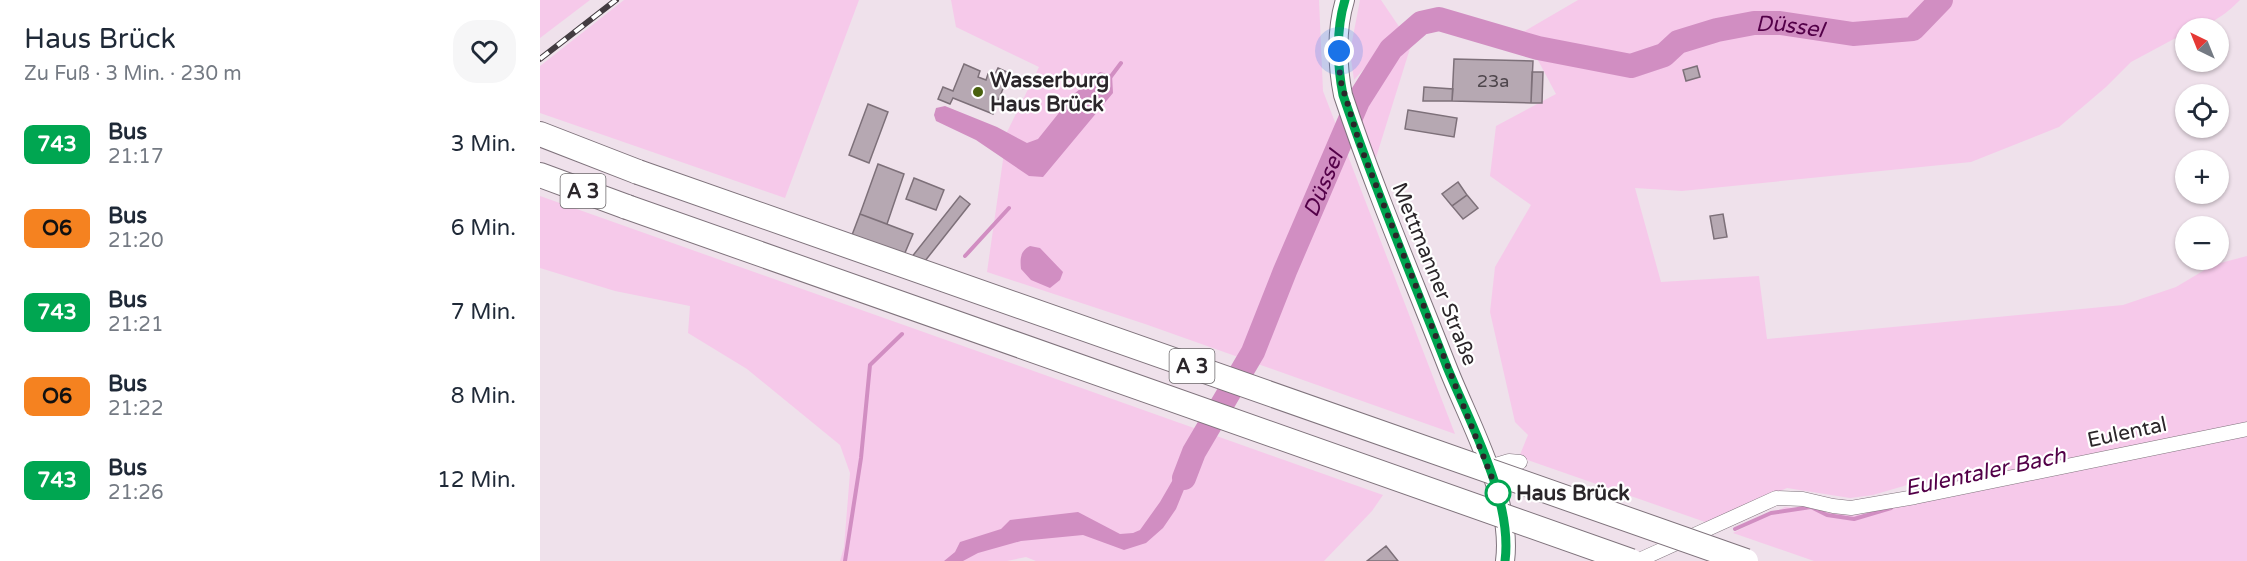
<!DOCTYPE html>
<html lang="de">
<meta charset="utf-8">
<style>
:root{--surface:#fff;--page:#f6f6f7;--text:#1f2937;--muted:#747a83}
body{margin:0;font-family:"Varela Round",sans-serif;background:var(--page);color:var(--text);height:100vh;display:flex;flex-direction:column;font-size:22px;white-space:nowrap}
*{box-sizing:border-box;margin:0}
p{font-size:20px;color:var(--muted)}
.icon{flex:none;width:33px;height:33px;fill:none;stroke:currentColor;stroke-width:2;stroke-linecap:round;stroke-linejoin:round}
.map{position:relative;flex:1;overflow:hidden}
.side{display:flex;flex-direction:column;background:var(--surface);width:540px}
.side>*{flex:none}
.badge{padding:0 12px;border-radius:9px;font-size:21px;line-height:39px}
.needle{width:39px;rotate:317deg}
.controls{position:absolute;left:1635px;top:18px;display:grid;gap:12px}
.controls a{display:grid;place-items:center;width:54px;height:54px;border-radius:50%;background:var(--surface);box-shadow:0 2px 4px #0004;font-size:30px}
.you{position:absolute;width:30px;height:30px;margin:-15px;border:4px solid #fff;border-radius:50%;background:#1a73e8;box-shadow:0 0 0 9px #1a73e833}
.map>.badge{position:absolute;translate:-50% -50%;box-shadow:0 0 0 3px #fff}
.round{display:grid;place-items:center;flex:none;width:63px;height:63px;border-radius:24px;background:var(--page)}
.headline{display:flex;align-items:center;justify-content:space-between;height:102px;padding:0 24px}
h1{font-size:28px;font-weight:600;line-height:45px}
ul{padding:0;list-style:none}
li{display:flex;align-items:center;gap:18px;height:84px;padding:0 24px}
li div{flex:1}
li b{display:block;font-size:22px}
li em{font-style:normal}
li .badge{min-width:66px;font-weight:700;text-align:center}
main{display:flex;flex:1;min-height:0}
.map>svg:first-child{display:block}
.green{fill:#f6c9ea}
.water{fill:#d18ec2}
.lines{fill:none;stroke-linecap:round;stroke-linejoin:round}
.stream{stroke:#d18ec2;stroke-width:4}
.river{stroke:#d18ec2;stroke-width:24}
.building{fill:#b6a8b2;stroke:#7d7079;stroke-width:1.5}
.minor-casing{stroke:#7f737c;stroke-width:15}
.secondary-casing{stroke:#7f737c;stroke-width:20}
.motorway-casing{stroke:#7f737c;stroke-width:26}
.minor{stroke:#fff;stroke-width:14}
.secondary{stroke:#fff;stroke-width:18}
.motorway{stroke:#fff;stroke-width:24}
.rail-casing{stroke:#433c41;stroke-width:6}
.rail{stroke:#fff;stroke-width:4;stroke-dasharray:11;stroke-linecap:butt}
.motorway-bridge-casing{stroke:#7f737c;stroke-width:26;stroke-linecap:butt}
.motorway-bridge{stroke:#fff;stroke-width:24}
.line-casing{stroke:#fff;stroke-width:14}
.line{stroke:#00a651;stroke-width:9}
.walk{stroke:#2b262a;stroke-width:6;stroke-dasharray:0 10.8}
.poi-dot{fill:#49610e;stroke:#fff;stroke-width:2}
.stop-dot{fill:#fff;stroke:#00a651;stroke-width:3}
.labels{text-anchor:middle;stroke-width:4.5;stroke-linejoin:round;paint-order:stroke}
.number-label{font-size:18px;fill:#4e464c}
.shield{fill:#fff;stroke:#6b676a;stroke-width:1.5}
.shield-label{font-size:20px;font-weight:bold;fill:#2b262a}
.poi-label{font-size:21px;font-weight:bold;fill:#2b262a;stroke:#fff;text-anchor:start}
.street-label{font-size:21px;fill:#2b262a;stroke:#fff}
.stop-label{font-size:21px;font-weight:bold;fill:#2b262a;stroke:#fff;text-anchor:start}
.water-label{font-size:22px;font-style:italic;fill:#530048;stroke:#fff}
</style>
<main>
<section class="side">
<div class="headline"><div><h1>Haus Brück</h1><p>Zu Fuß · 3 Min. · 230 m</p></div><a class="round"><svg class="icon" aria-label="heart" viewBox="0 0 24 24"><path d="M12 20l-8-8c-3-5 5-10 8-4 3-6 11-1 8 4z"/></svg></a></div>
<ul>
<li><span class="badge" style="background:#00a651;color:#fff">743</span><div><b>Bus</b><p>21:17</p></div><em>3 Min.</em></li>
<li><span class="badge" style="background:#f58220;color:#111">O6</span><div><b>Bus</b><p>21:20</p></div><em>6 Min.</em></li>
<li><span class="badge" style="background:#00a651;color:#fff">743</span><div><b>Bus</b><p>21:21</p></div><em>7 Min.</em></li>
<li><span class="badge" style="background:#f58220;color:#111">O6</span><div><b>Bus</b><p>21:22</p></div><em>8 Min.</em></li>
<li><span class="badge" style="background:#00a651;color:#fff">743</span><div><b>Bus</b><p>21:26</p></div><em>12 Min.</em></li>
</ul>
</section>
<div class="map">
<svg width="1707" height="561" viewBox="0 0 1707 561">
<rect width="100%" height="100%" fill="#efe1eb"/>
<!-- green -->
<path class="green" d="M0 0H50L0 38Z
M84 0H319L245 198 0 113V66Z
M411 0H779L783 91 915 434 605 324 447 272 467 132 499 67 416 27Z
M820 0H841L860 28 814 80 810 52Z
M1038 0H1700C1685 15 1668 28 1646 28L1645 33 1591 62 1566 87 1519 127 1431 162 1142 191 1095 188 1121 282 1219 276 1227 339 1583 305 1636 287 1673 265 1707 256V561H1274L1193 533 1245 507 1326 515 1354 504 1413 497 1412 482 1374 483 1333 495 1310 498 1247 488 1168 523 979 457 988 435 975 422 950 312 955 267 991 205 950 176 956 126 1016 94 983 32Z
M872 42 834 164 819 115 862 48Z
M0 196 843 495 832 511 784 561H496L486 557 467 561H300L304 547 310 473 300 445 207 369 148 333 150 306 75 291 0 268Z"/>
<!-- water -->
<path class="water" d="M560 72 572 75 573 93 503 177 489 176 436 140 396 121 394 115 396 108 405 106 457 127 487 143 498 139 534 94Z
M490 246 500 248 523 272 520 280 510 288 491 280 481 269C480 259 480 251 490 246Z
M644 446 661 448 636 509 623 528 606 543 584 550 543 535 481 541 438 553 423 561H404L415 552 420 542 461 529 470 520 538 512 580 534 593 533 600 530 620 502 635 476Z"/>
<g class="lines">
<!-- stream -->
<path class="stream" d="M569 79 581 63
M425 256 469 208
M1195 529 1231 513 1271 507 1287 515 1314 519 1351 508
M305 561 321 458 330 365 362 334"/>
<!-- river -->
<path class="river" id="s1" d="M644 478 654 452 713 352 745 271 818 101 851 49 881 23 899 19 998 48 1091 66 1124 55 1138 42 1177 30 1214 23H1240L1313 34 1373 29 1401 0"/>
</g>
<!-- building -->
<path class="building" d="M914 59 993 61 991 103 912 101Z
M424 64 440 71 438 77 446 80 448 74 466 81 453 114 413 98 410 104 398 99 403 87 413 91Z
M1157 66 1160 77 1146 81 1143 70Z
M458 68 469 73 466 81 454 76Z
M992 72H1003L1002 103H991Z
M884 87 913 89 912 101H883Z
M328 104 348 112 329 163 309 155Z
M868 110 917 118 914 137 865 129Z
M338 164 364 174 347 224 320 214Z
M374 178 404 190 396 210 366 199Z
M918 182 927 195 912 206 902 194Z
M927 195 938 208 923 219 912 206Z
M420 196 430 204 381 266 371 258Z
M320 214 373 234 364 255 312 235Z
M1183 214 1187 237 1174 239 1170 216Z
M846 546 858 561H827Z"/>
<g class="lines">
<defs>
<path id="minor" d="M949 467 969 461 980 462
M1097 561 1236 498 1263 499 1293 506 1311 508 1375 497 1707 429"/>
<path id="secondary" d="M805 0C796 29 797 65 803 95 834 188 873 279 909 371 931 426 973 501 965 561"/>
<path id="motorway" d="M0 134 98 172
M0 175 87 207"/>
</defs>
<!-- minor casing -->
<use href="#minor" class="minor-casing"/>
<!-- secondary casing -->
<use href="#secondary" class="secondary-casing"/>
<!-- motorway casing -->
<use href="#motorway" class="motorway-casing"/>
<!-- minor -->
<use href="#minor" class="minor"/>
<!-- secondary -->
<use href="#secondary" class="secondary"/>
<!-- motorway -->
<use href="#motorway" class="motorway"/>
<defs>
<path id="rail" d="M0 59 76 0"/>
</defs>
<!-- rail casing -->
<use href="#rail" class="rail-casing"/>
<!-- rail -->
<use href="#rail" class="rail"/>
<defs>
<path id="motorway-bridge" d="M98 172 1206 561
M87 207 1091 561"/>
</defs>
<!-- motorway-bridge casing -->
<use href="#motorway-bridge" class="motorway-bridge-casing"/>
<!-- motorway-bridge -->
<use href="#motorway-bridge" class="motorway-bridge"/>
</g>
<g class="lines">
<defs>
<path id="line" d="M805 0C796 29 797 65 803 95 834 187 872 277 907 367 930 423 973 500 965 561"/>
</defs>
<!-- line casing -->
<use href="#line" class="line-casing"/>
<!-- line -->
<use href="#line" class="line"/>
<!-- walk -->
<path class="walk" d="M799 51 800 79 820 145 958 493"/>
</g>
<!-- markers -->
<circle class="poi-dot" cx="438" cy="92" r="6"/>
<circle class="stop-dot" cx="958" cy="493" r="12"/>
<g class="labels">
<!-- number labels -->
<g class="number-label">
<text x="953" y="87">23a</text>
</g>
<!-- shield labels -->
<g class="shield">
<rect x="20.5" y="174" width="45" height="34" rx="4.5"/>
<rect x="629.5" y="349" width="45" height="34" rx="4.5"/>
</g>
<g class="shield-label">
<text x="43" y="198">A 3</text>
<text x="652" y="373">A 3</text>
</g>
<!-- poi labels -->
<g class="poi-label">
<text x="450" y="87">Wasserburg<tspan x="450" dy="24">Haus Brück</tspan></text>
</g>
<!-- street labels -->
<g class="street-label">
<text transform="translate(895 274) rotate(68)" y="7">Mettmanner Straße</text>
<text transform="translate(1587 432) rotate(-12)" y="7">Eulental</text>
</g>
<!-- stop labels -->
<g class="stop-label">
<text x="976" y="500">Haus Brück</text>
</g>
<!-- water labels -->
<g class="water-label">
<text dy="8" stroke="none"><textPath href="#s1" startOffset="902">Düssel</textPath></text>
<text dy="8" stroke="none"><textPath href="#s1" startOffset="326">Düssel</textPath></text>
<text transform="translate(1445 471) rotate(-12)" y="8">Eulentaler Bach</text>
</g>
</g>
</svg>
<div class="controls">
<a><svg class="needle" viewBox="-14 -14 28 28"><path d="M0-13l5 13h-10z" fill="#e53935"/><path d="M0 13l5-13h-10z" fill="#747a83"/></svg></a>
<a><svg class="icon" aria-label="locate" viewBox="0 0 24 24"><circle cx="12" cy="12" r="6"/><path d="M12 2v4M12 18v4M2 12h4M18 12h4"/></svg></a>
<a>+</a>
<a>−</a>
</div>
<div class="you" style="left:799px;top:51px"></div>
</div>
</main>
